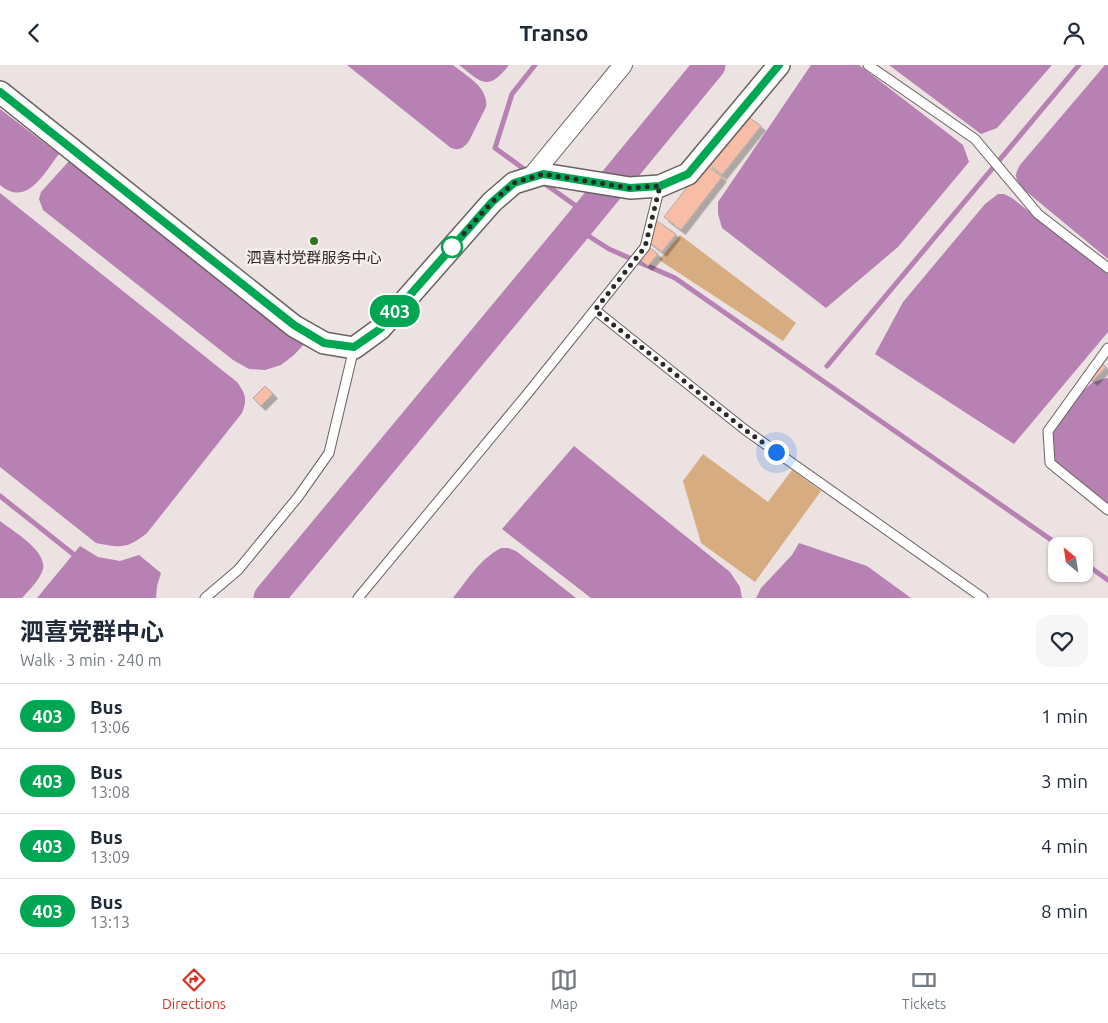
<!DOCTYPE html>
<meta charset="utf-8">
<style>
:root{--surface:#fff;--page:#f6f6f7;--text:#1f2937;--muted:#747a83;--line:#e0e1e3;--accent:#d93025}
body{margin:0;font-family:Ubuntu,"Noto Sans SC",sans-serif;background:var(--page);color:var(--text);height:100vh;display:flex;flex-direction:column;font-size:19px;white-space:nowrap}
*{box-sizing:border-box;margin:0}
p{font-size:16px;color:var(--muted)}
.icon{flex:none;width:28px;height:28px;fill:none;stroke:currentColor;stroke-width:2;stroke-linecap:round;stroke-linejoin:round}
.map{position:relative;height:533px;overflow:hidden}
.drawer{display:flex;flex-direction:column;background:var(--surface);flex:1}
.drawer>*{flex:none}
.badge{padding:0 10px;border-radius:16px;font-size:18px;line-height:32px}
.needle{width:32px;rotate:330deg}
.buttons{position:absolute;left:1048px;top:472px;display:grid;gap:10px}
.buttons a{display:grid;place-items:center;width:45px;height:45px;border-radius:10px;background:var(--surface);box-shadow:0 1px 4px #0004;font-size:25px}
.you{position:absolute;width:25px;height:25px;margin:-12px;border:4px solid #fff;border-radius:50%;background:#1a73e8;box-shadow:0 0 0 8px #1a73e833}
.map>.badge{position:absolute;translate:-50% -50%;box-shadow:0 0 0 2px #fff}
.round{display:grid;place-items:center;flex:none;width:52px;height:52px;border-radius:15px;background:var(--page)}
.summary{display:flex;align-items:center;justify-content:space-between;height:85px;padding:0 20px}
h1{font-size:24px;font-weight:700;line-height:38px}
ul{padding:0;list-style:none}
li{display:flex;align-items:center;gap:15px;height:65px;padding:0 20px;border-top:1px solid var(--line)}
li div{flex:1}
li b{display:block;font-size:19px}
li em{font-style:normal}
li .badge{min-width:55px;font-weight:700;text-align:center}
header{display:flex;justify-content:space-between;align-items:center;height:65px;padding:0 20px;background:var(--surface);font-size:22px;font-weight:700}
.menu{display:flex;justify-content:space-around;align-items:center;height:70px;border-top:1px solid var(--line);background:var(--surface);font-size:14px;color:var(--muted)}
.menu a{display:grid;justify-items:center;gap:2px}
.menu .active{color:var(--accent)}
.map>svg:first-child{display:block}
.green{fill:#d7ac81}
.water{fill:#b782b3}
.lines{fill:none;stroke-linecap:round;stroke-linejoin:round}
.stream{stroke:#b782b3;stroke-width:5}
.river{stroke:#b782b3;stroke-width:31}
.building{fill:#f7bda6;stroke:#b1a8a5;filter:url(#shadow)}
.service-casing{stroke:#6a6161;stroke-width:11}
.minor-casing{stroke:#6a6161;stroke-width:20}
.tertiary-casing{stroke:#6a6161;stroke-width:24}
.service{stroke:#fff;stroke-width:9}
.minor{stroke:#fff;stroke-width:18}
.tertiary{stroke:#fff;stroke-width:21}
.line-casing{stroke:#fff;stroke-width:11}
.line{stroke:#00a651;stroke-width:8}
.walk{stroke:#2c2929;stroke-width:5;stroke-dasharray:0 9}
.poi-dot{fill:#2d771c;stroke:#f9efef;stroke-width:2}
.stop-dot{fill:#fff;stroke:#00a651;stroke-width:2.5}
.labels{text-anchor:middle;stroke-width:4.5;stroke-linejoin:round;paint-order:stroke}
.poi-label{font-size:15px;fill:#2c2929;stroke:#f9efef}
</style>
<header><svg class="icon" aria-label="back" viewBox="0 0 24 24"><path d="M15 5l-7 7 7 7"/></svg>Transo<svg class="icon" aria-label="person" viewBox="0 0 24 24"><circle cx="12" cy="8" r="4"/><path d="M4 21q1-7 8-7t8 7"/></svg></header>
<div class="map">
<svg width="1108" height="533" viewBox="0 0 1108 533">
<defs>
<filter id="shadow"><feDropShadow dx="4.5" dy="4.5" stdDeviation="0" flood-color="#0004"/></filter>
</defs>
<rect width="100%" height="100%" fill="#ebe2e1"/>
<!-- green -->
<path class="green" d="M680 170 796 258 783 276 659 195Z
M703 389 768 437 792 405 821 426 755 517 701 478 683 416Z"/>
<!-- water -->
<path class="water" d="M347 0H453C466 11 489 22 486 42L469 76C464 83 459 86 451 83Z
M459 0H509C488 27 482 18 459 0Z
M811 0H859L963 80 969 97 898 182 826 243 722 163 718 149V137Z
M889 0H1052L997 63 981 69Z
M1105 0H1108V194L1022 123C1015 113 1014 111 1020 100Z
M0 44 59 89C44 108 27 143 0 120Z
M70 95 306 277 294 290 281 300 265 305 249 304 233 295 43 145 39 134 41 127Z
M0 128 237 317C245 328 248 334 242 348L147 468C127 484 121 483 96 478L0 402Z
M998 129H1004L1012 133 1108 208V267L1014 379 875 289 903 237 985 139Z
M1107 313H1108V438L1058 399 1050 390 1049 372 1076 332 1093 317Z
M574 381 730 507 740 522 742 533H591L502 464Z
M0 456C13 466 47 486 43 504 40 515 29 525 22 533H0Z
M799 478 867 501 911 533H756L761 523 792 490Z
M80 481 98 492 120 496 139 490 161 508 157 521 156 533H37Z
M501 483H508L516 486 576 533H453C467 515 480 494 501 483Z"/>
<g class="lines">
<!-- stream -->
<path class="stream" d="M528 107 495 83 512 29 535 0
M541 116 576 141
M576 163 609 184 675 213 1060 481
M827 301 1079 0
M0 431 77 492
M1084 498 1108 515"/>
<!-- river -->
<path class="river" d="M269 533 576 163 710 0"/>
</g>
<!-- building -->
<path class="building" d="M746 50 761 61 722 110 708 99Z
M705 99 722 112 681 165 664 152Z
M657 156 676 169 662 187 644 173Z
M649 182 658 189 648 201 639 194Z
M1097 294 1106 302 1093 316 1084 308Z
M265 321 273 329 261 341 253 333Z"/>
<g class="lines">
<defs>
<path id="service" d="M868 0 975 74 1038 149 1108 203
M595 245 744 364 983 533
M1108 283 1048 366 1050 398 1108 445
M205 533 238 505 298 432 329 388 354 283
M358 533 528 328 645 182 660 121"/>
<path id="minor" d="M530 113 623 0"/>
<path id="tertiary" d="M0 27 294 261 324 278 354 283 380 264 492 137 514 118 543 109 630 123 660 121 688 109 779 0"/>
</defs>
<!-- service casing -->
<use href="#service" class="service-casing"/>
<!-- minor casing -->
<use href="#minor" class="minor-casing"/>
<!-- tertiary casing -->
<use href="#tertiary" class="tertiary-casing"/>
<!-- service -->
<use href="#service" class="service"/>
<!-- minor -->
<use href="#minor" class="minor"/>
<!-- tertiary -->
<use href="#tertiary" class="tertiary"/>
</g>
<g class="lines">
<defs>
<path id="line" d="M0 27 294 260 324 278 354 282 380 264 492 137 514 118 543 109 630 123 660 121 688 109 779 0"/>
</defs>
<!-- line casing -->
<use href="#line" class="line-casing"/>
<!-- line -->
<use href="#line" class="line"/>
<!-- walk -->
<path class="walk" d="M452 182 492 137 514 118 543 109 630 123 660 121 645 182 595 245 744 364 776 387"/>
</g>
<!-- markers -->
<circle class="poi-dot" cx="314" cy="176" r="5"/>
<circle class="stop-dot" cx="452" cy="182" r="10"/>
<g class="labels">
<!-- poi labels -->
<g class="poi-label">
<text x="314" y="198">泗喜村党群服务中心</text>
</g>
</g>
</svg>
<div class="buttons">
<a><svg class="needle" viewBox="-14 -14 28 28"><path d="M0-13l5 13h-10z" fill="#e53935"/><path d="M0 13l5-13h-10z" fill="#747a83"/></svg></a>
</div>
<div class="you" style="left:776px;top:387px"></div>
<b class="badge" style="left:395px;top:246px;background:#00a651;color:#fff">403</b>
</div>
<section class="drawer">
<div class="summary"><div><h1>泗喜党群中心</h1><p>Walk · 3 min · 240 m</p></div><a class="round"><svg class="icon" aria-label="heart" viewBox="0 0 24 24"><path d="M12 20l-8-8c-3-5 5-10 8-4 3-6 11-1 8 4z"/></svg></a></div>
<ul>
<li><span class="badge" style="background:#00a651;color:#fff">403</span><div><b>Bus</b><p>13:06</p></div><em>1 min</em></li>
<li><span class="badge" style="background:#00a651;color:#fff">403</span><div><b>Bus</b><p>13:08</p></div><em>3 min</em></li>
<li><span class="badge" style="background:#00a651;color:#fff">403</span><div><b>Bus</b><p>13:09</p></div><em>4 min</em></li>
<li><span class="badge" style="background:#00a651;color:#fff">403</span><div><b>Bus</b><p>13:13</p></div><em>8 min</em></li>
</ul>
</section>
<nav class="menu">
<a class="active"><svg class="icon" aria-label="directions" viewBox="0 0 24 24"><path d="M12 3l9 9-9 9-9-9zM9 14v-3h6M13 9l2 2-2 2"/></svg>Directions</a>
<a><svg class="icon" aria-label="map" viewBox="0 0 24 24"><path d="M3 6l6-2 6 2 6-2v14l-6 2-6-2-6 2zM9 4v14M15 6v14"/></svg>Map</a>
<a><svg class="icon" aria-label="tickets" viewBox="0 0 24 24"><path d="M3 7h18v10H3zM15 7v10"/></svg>Tickets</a>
</nav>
